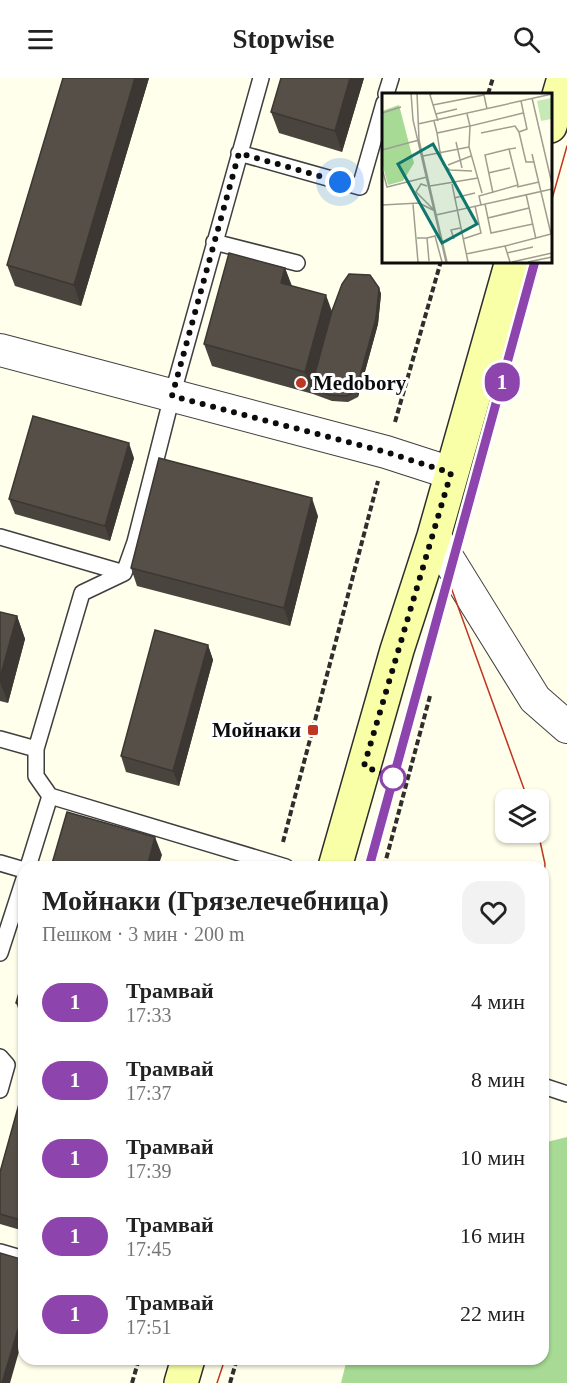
<!DOCTYPE html>
<html lang="ru">
<meta charset="utf-8">
<style>
:root{--surface:#fff;--page:#f2f2f2;--text:#222;--muted:#767676}
body{margin:0;font-family:"Times New Roman",serif;background:var(--page);color:var(--text);height:100vh;display:flex;flex-direction:column;font-size:22px;white-space:nowrap}
*{box-sizing:border-box;margin:0}
p{font-size:20px;color:var(--muted)}
.icon{flex:none;width:33px;height:33px;fill:none;stroke:currentColor;stroke-width:2;stroke-linecap:round;stroke-linejoin:round}
.map{position:relative;flex:1;overflow:hidden}
.sheet{position:absolute;left:18px;top:783px;width:531px;height:504px;display:flex;flex-direction:column;background:var(--surface);border-radius:18px;box-shadow:0 2px 4px #0004}
.sheet>*{flex:none}
.badge{padding:0 12px;border-radius:20px;font-size:21px;line-height:39px}
.buttons{position:absolute;left:495px;top:711px;display:grid;gap:12px}
.buttons a{display:grid;place-items:center;width:54px;height:54px;border-radius:12px;background:var(--surface);box-shadow:0 2px 4px #0004;font-size:30px}
.you{position:absolute;width:30px;height:30px;margin:-15px;border:4px solid #fff;border-radius:50%;background:#1a73e8;box-shadow:0 0 0 9px #1a73e833}
.map>.badge{position:absolute;translate:-50% -50%;box-shadow:0 0 0 3px #fff}
.round{display:grid;place-items:center;flex:none;width:63px;height:63px;border-radius:18px;background:var(--page)}
.summary{display:flex;align-items:center;justify-content:space-between;height:102px;padding:0 24px}
h1{font-size:28px;font-weight:600;line-height:45px}
ul{padding:0;list-style:none}
li{display:flex;align-items:center;gap:18px;height:78px;padding:0 24px}
li div{flex:1}
li b{display:block;font-size:22px}
li em{font-style:normal}
li .badge{min-width:66px;font-weight:700;text-align:center}
header{display:flex;justify-content:space-between;align-items:center;height:78px;padding:0 24px;background:var(--surface);font-size:27px;font-weight:600}
.map>svg:first-child{display:block}
.forest{fill:#a7da94}
.lines{fill:none;stroke-linecap:round;stroke-linejoin:round}
.lane-casing{stroke:#3f3f3f;stroke-width:18}
.street-casing{stroke:#3f3f3f;stroke-width:34}
.secondary-casing{stroke:#2e2e2e;stroke-width:36}
.path{stroke:#2e2e2e;stroke-width:4;stroke-dasharray:6 3;stroke-linecap:butt}
.lane{stroke:#fff;stroke-width:15}
.street{stroke:#fff;stroke-width:32}
.secondary{stroke:#f9ffa6;stroke-width:33}
.tram{stroke:#bd3723;stroke-width:1.5}
.wall{fill:#49443e}
.shaded-wall{fill:#3c3732}
.building{fill:#554f48;stroke:#3c3732;stroke-width:1.5}
.line-casing{stroke:#fff;stroke-width:14}
.line{stroke:#8e44ad;stroke-width:9}
.walk{stroke:#0c0c0c;stroke-width:6;stroke-dasharray:0 10.8}
.poi-dot{fill:#bd3723;stroke:#fff;stroke-width:2}
.stop-dot{fill:#fff;stroke:#8e44ad;stroke-width:3}
.labels{text-anchor:middle;stroke-width:6;stroke-linejoin:round;paint-order:stroke}
.poi-label{font-size:21px;font-weight:bold;fill:#0c0c0c;stroke:#fff;text-anchor:start}
.inset-road{fill:none;stroke:#9e9e92;stroke-width:1.5}
.view{fill:#0f766e;fill-opacity:0.15;stroke:#0f766e;stroke-width:3}
.inset-edge{fill:none;stroke:#0c0c0c;stroke-width:3}
</style>
<header><svg class="icon" aria-label="menu" viewBox="0 0 24 24"><path d="M4 6h16M4 12h16M4 18h16"/></svg>Stopwise<svg class="icon" aria-label="search" viewBox="0 0 24 24"><circle cx="10" cy="10" r="6"/><path d="M15 15l6 6"/></svg></header>
<div class="map">
<svg width="567" height="1305" viewBox="0 0 567 1305">
<rect width="100%" height="100%" fill="#ffffeb"/>
<!-- forest -->
<path class="forest" d="M567 1059V1305H341L347 1281H543V1065Z"/>
<g class="lines">
<defs>
<path id="lane" d="M386 16 391 0
M239 75 360 109 384 25
M214 164 297 185
M0 459 124 495
M0 661 36 671V698L50 718 286 789
M36 671 82 515 124 495 135 464 172 318 261 0
M0 785 24 792
M28 789 50 718
M0 875 24 801
M0 979 7 987 0 1012
M543 1008 567 1016
M0 1174 24 1181"/>
<path id="street" d="M0 272 386 374 451 395
M434 458 535 621 567 649"/>
<path id="secondary" d="M550 48 564 0
M335 789 397 572 434 458 512 183
M181 1305 188 1281"/>
</defs>
<!-- lane casing -->
<use href="#lane" class="lane-casing"/>
<!-- street casing -->
<use href="#street" class="street-casing"/>
<!-- secondary casing -->
<use href="#secondary" class="secondary-casing"/>
<!-- path -->
<path class="path" d="M488 16 493 0
M395 344 441 183
M283 764 378 403
M384 789 430 618
M132 1305 139 1281
M230 1305 237 1281"/>
<!-- lane -->
<use href="#lane" class="lane"/>
<!-- street -->
<use href="#street" class="street"/>
<!-- secondary -->
<use href="#secondary" class="secondary"/>
<!-- tram -->
<path class="tram" d="M550 128 567 68
M448 501 528 722
M538 754 545 786 543 810
M369 789 535 183
M217 1305 225 1281"/>
</g>
<!-- wall -->
<path class="wall" d="M63 0H149L81 228 15 208 7 187Z
M281 0H364L342 74 279 55 271 34Z
M285 190 292 208 332 233 379 210 381 216 378 246 358 319 348 324 332 323 313 316 212 288 204 266Z
M134 380 110 463 15 436 9 421Z
M318 438 290 548 137 508 131 490Z
M0 534 17 538 25 561 8 625 0 623Z
M208 567 213 582 179 708 126 694 121 678Z
M24 898V943H23L16 925Z
M24 1008V1153L0 1146V1094Z"/>
<!-- shaded-wall -->
<path class="shaded-wall" d="M135 0H149L81 228 74 207Z
M350 0H364L342 74 335 53Z
M285 190 293 212 281 205Z
M379 210 381 216 378 246 358 319 356 313Z
M326 217 334 239 311 310 305 294Z
M129 365 134 380 110 463 105 448Z
M312 420 318 438 290 548 284 530Z
M17 538 25 561 8 625 0 604V600Z
M208 567 213 582 179 708 173 693Z
M155 759 162 777 158 789H147Z
M24 1231V1256L10 1305H2Z"/>
<!-- building -->
<path class="building" d="M63 0H135L74 207 7 187Z
M281 0H350L335 53 271 34Z
M229 175 285 190 281 205 326 217 305 294 204 266Z
M349 196 370 197 379 210 376 240 356 313 346 318 330 317 311 310 332 233 342 206Z
M33 338 129 365 105 448 9 421Z
M159 380 312 420 284 530 131 490Z
M0 534 17 538 0 600Z
M155 552 208 567 173 693 121 678Z
M67 734 155 759 147 789H51Z
M24 898V927L16 925Z
M24 1008V1143L0 1136V1094Z
M0 1175 24 1182V1231L2 1305H0Z"/>
<g class="lines">
<defs>
<path id="line" d="M369 789 535 183"/>
</defs>
<!-- line casing -->
<use href="#line" class="line-casing"/>
<!-- line -->
<use href="#line" class="line"/>
<!-- walk -->
<path class="walk" d="M340 104 239 75 172 318 386 374 451 395 364 688 393 700"/>
</g>
<!-- markers -->
<g class="poi-dot">
<circle cx="301" cy="305" r="6"/>
<rect x="307" y="646" width="12" height="12" rx="3"/>
</g>
<circle class="stop-dot" cx="393" cy="700" r="12"/>
<g class="labels">
<!-- poi labels -->
<g class="poi-label">
<text x="313" y="312">Medobory</text>
<text x="301" y="659" text-anchor="end">Мойнаки</text>
</g>
</g>
<!-- overview -->
<g transform="translate(382 15)">
<rect width="170" height="170" fill="#ffffeb"/>
<path d="M169 5V26L159 28 155 8Z" fill="#c6e9b5"/>
<path d="M17 12 32 70 21 88 6 92 0 70V18Z" fill="#a7da94"/>
<path class="inset-road" d="M29 0 31 27 64 169M35 0 37 47 65 169M51 0 48 2 56 28M150 5 170 91M51 12 102 2 105 16M0 20 19 14M54 21 75 16M52 28 55 40 88 33 85 21M36 31 170 1M137 39 144 69H152M55 40 58 59M99 40 133 33 137 39 145 36 139 8M74 49 80 75M0 57 37 47M58 59 61 71 68 77 90 78M150 61 169 141M41 63 87 54M66 72 89 63M0 75 5 94 45 84M106 80 128 75M70 91 86 169M45 93 39 91 34 99 51 116M48 93 96 85M135 94 157 89M100 100 87 54 88 33 141 20M111 100 103 62 127 56M144 101 154 146M72 105 93 100M31 111 36 169M103 111 109 140 151 131M0 112 37 110 53 118M99 112 97 103 136 92 127 56 134 55M54 122 170 96M106 125 147 115M35 145H45L47 168M45 145 53 143 60 169M72 146 69 137 78 135M81 146 99 140 93 113M125 160 151 154M84 161 123 153M128 169 123 153 169 141M130 169 170 160M146 169 170 164"/>
<path class="view" d="M51 51 95 131 60 150 16 71Z"/>
<rect width="170" height="170" class="inset-edge"/>
</g>
</svg>
<div class="buttons">
<a><svg class="icon" aria-label="layers" viewBox="0 0 24 24"><path d="M12 4l9 5-9 5-9-5zM3 14l9 5 9-5"/></svg></a>
</div>
<div class="you" style="left:340px;top:104px"></div>
<b class="badge" style="left:502px;top:304px;background:#8e44ad;color:#fff">1</b>
<section class="sheet">
<div class="summary"><div><h1>Мойнаки (Грязелечебница)</h1><p>Пешком · 3 мин · 200 m</p></div><a class="round"><svg class="icon" aria-label="heart" viewBox="0 0 24 24"><path d="M12 20l-8-8c-3-5 5-10 8-4 3-6 11-1 8 4z"/></svg></a></div>
<ul>
<li><span class="badge" style="background:#8e44ad;color:#fff">1</span><div><b>Трамвай</b><p>17:33</p></div><em>4 мин</em></li>
<li><span class="badge" style="background:#8e44ad;color:#fff">1</span><div><b>Трамвай</b><p>17:37</p></div><em>8 мин</em></li>
<li><span class="badge" style="background:#8e44ad;color:#fff">1</span><div><b>Трамвай</b><p>17:39</p></div><em>10 мин</em></li>
<li><span class="badge" style="background:#8e44ad;color:#fff">1</span><div><b>Трамвай</b><p>17:45</p></div><em>16 мин</em></li>
<li><span class="badge" style="background:#8e44ad;color:#fff">1</span><div><b>Трамвай</b><p>17:51</p></div><em>22 мин</em></li>
</ul>
</section>
</div>
